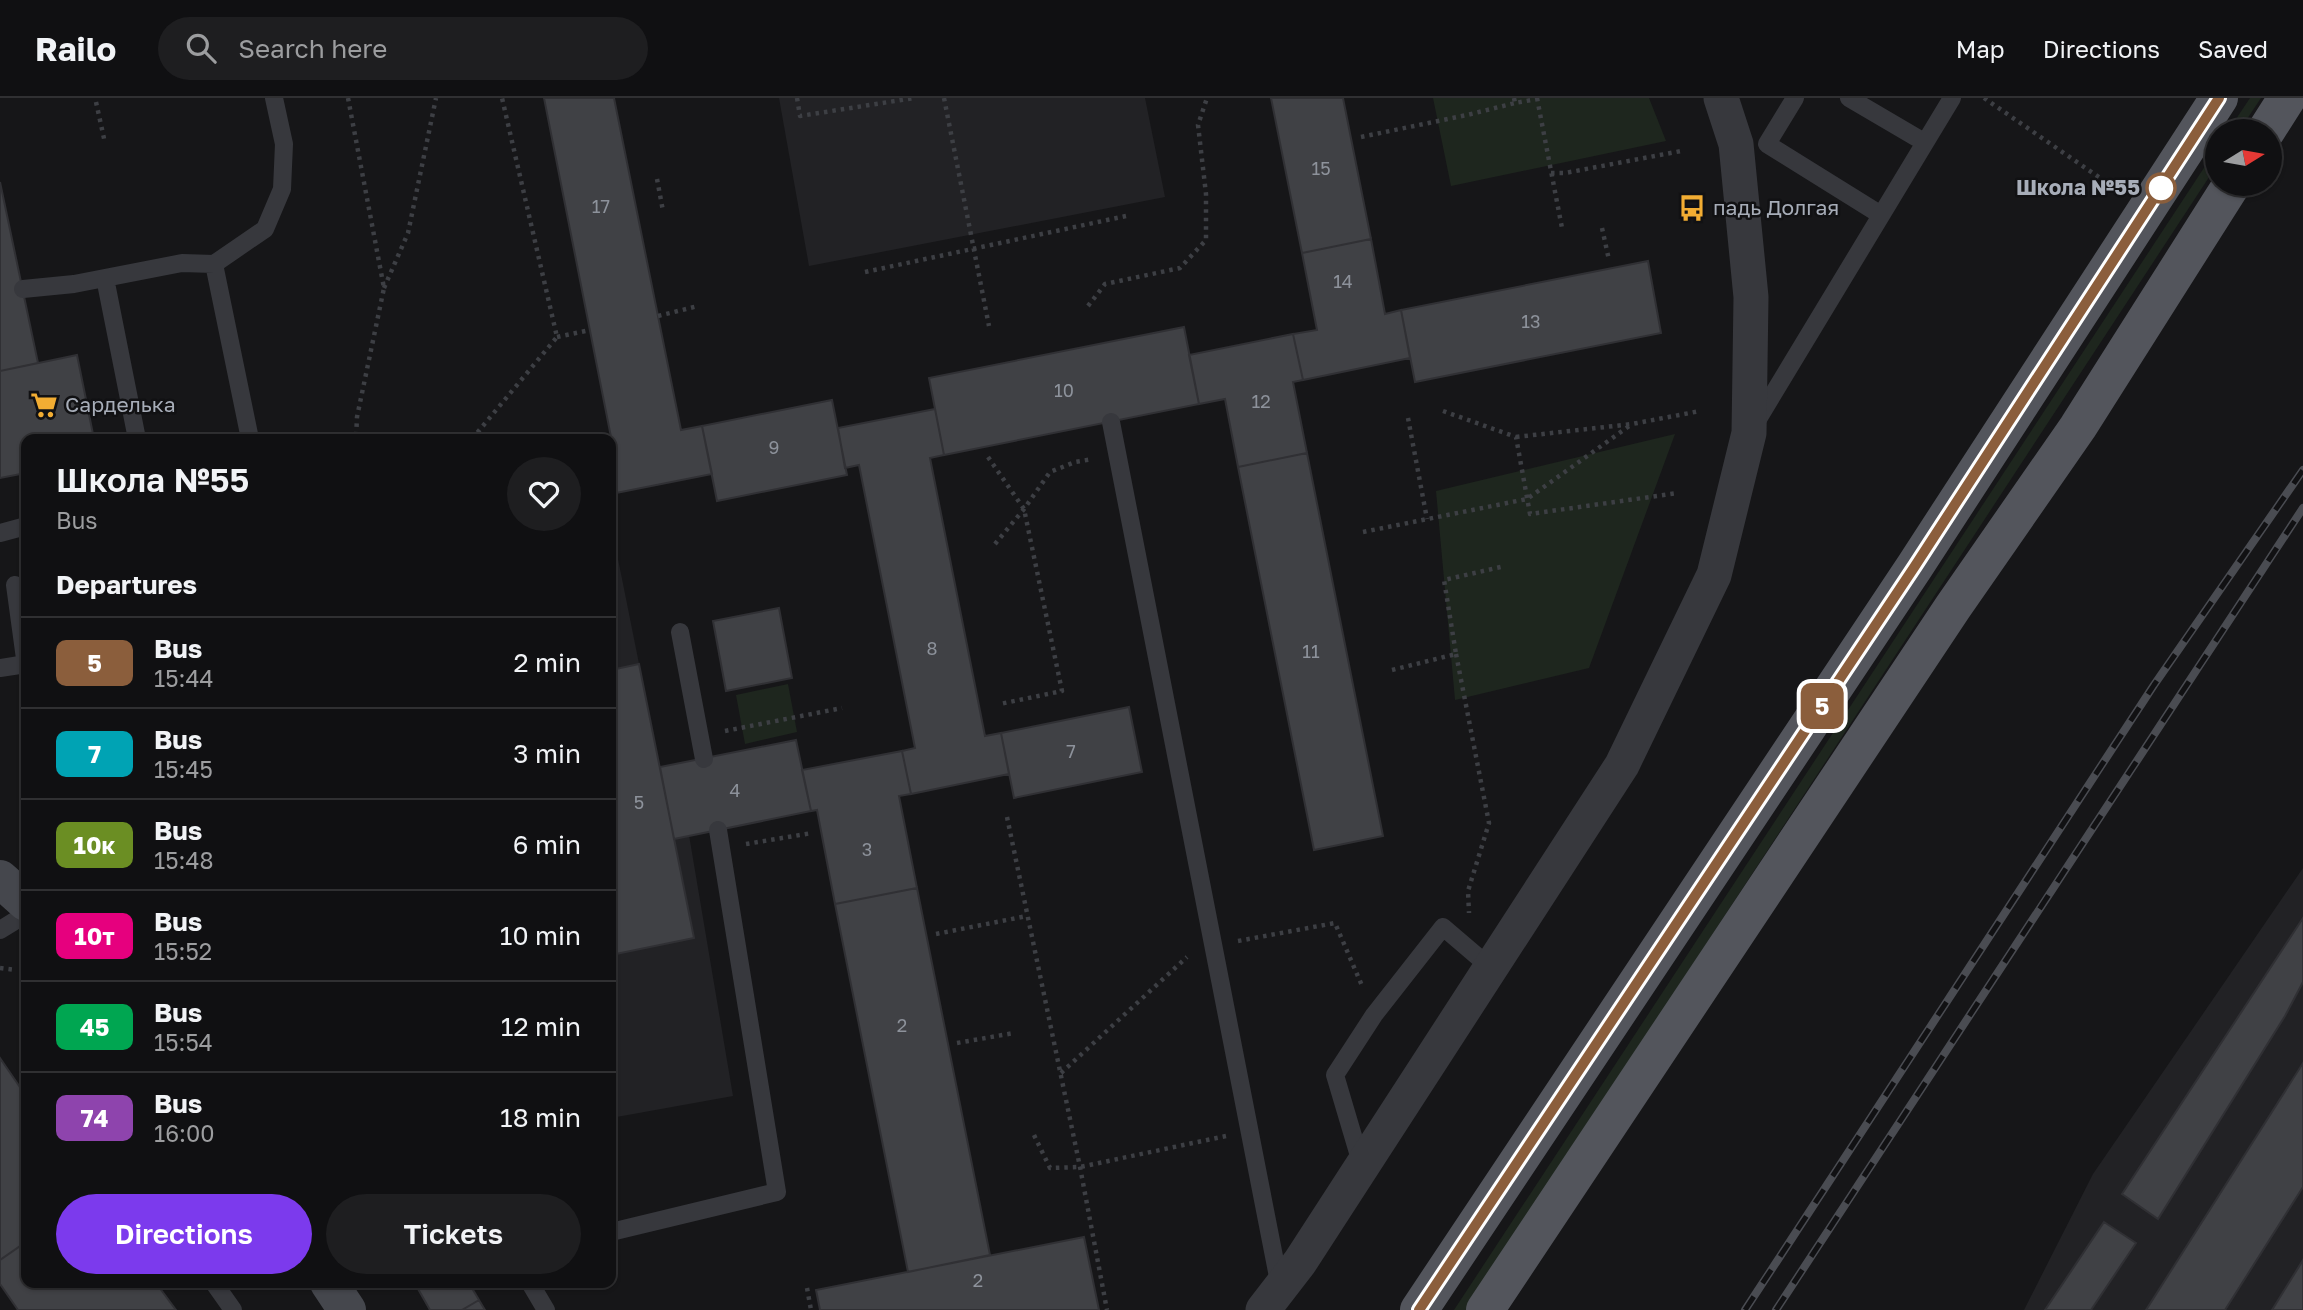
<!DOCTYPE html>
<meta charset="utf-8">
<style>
:root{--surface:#101012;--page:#1e1e20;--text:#f1f3f6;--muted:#9c9d9f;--line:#303032;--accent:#7c3aed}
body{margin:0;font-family:"Golos Text",sans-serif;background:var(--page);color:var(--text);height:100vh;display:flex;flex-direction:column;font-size:26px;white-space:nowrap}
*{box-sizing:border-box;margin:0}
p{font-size:23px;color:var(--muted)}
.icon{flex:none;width:38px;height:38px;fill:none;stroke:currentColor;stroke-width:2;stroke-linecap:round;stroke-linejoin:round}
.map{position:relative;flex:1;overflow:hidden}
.sheet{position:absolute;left:21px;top:336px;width:595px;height:854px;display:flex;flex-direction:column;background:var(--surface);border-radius:14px;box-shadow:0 2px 5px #0004,0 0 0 2px var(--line)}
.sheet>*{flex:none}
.badge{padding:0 14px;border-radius:10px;font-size:24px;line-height:46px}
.needle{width:46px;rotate:79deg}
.tools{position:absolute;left:2205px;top:21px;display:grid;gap:14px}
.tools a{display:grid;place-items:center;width:77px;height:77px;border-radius:50%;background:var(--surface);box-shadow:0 2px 5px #0004,0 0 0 2px var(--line);font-size:35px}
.map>.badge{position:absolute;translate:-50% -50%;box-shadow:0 0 0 4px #fff}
h2{padding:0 35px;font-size:26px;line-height:63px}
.round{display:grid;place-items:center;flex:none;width:74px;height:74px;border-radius:37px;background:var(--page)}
.head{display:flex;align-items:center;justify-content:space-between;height:119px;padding:0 35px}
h1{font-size:33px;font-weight:600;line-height:52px}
.primary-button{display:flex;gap:14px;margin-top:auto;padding:14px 35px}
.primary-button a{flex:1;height:80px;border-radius:42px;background:var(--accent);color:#fff;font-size:28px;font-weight:600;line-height:80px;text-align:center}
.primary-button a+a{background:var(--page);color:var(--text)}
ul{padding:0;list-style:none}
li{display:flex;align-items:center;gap:21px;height:91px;padding:0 35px;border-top:2px solid var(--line)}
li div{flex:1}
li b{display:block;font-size:26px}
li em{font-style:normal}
li .badge{min-width:77px;font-weight:700;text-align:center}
header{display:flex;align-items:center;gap:42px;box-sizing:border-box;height:98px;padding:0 35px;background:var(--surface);border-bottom:2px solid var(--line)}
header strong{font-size:33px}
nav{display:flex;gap:38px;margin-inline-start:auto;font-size:24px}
.search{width:490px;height:63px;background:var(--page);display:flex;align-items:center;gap:18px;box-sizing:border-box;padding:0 24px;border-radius:38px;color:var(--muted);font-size:26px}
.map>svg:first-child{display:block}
.built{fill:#222225}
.green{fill:#1e261e}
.building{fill:#404145;stroke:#303034;stroke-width:2}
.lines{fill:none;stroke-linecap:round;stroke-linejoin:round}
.path{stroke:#3d3f44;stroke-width:4.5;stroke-dasharray:3.5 5;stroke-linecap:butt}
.lane{stroke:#37383d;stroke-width:18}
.street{stroke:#37383d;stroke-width:35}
.secondary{stroke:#45474d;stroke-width:38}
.primary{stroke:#53555c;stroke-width:38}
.rail-casing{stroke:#4a4c52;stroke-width:8}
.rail{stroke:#111113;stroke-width:5;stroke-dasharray:16;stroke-linecap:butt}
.line-casing{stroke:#fff;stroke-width:16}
.line{stroke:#8b5e3c;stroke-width:10}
.stop-dot{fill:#fff;stroke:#8b5e3c;stroke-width:3.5}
.labels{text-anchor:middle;stroke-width:5;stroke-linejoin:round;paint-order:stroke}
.number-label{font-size:18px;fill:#8d929b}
.stop-label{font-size:21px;font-weight:bold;fill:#a7adb8;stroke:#111113;text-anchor:end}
.poi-label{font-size:21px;fill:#a7adb8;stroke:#111113;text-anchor:start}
</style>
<header>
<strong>Railo</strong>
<div class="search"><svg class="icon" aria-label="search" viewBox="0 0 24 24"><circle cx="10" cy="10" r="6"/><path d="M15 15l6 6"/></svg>Search here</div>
<nav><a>Map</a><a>Directions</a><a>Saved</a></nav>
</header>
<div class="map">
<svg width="2303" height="1212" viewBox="0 0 2303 1212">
<rect width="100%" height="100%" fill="#161618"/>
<!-- built -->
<path class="built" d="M779 0H1145L1165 99 809 168Z
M618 461 674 740 689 737 733 998 611 1020V462Z
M2303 770V1212H2024L2093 1076Z"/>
<!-- green -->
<path class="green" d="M1433 0H1649L1666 43 1451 88Z
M2250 0H2261L2239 33H2228Z
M2217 50V67L1466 1212H1454Z
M1675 336 1589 570 1455 602 1436 393Z
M788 586 797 634 745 646 736 597Z"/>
<!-- building -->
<path class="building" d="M544 0H614L681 332 702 328 712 376 611 396 612 344Z
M1271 0H1343L1371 141 1302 155Z
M0 84 38 265 0 273Z
M1371 141 1385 216 1401 212 1410 260 1303 282 1293 236 1317 232 1302 155Z
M1648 163 1661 235 1415 284 1401 212Z
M1184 229 1199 306 944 357 929 280Z
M1293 236 1303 282 1293 284 1307 355 1238 369 1225 301 1199 306 1189 257Z
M77 257 94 341H26V375L0 380V273Z
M832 302 847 377 717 403 702 328Z
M935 311 944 357 930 360 985 638 1001 635 1009 676 911 696 902 653 915 650 879 468 859 367 845 370 838 330Z
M1307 355 1383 738 1314 752 1238 369Z
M779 510 792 580 726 593 713 523Z
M639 566 694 840 611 857V572Z
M1129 609 1142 674 1014 700 1001 635Z
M796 642 811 713 674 741 660 669Z
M902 653 911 696 899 698 917 790 835 806 817 712 811 713 802 672Z
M917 790 990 1157 908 1174 835 806Z
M2303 820V884L2285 918 2158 1121 2122 1096Z
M0 960 26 998V1144L0 1162Z
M2303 965V1089L2225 1212H2146Z
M2104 1124 2136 1145 2091 1212H2045Z
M1084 1139 1099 1212H820L816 1192Z
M26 1144V1185H156L176 1212H18L0 1186V1162Z
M2303 1162V1212H2272Z
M424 1185H469L479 1202 462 1212H430L417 1189Z
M479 1202 485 1212H462Z"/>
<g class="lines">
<!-- path -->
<path class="path" d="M348 0 384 190 357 319 356 341
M797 0 800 18 914 0
M944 0 989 228
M1514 0 1515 5 1537 1
M1537 0 1562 130
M1984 0 2116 91
M96 4 105 45
M1361 39 1467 17 1515 5
M1551 75H1565L1681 53
M657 81 663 113
M1602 130 1609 162
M865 174 1126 118
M384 190 408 135 436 0
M1088 208 1105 186 1180 170 1206 142V96L1198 27 1207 0
M658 218 698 208
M557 239 590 232
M1443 313 1516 339 1530 416 1678 395
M1408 320 1427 421
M1516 339 1632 326 1700 313
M472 341 557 239 502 0
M988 359 1024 411 1062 593 1000 606
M1363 434 1527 401 1632 326
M995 446 1024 411 1050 374 1075 364 1093 361
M1456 556 1489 725 1468 793 1469 815
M1392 572 1456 556 1444 482 1505 468
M725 633 842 610
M1007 719 1080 1069 1107 1212
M746 746 812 735
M936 836 1027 818
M1238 843 1335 825 1363 890
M0 870 16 872
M957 945 1014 935
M1061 975 1187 859
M1034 1037 1050 1070 1080 1069 1226 1038
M807 1190 811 1212"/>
<!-- lane -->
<path class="lane" d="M1795 0 1767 46 1881 117
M1849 0 1924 44
M105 180 137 341
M23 191 74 186 182 165 214 166
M1111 324 1280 1189
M1755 326 1952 0
M250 341 214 166 265 131 282 91 284 46 274 0
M0 435 26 428
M15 487 26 568
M680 534 704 661
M0 570 26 566
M0 832 26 816
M1362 1068 1335 977 1374 917 1443 829 1491 870
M611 1134 777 1094 718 732
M214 1185 233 1212
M530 1185 546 1212"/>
<!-- street -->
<path class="street" d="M1263 1212 1300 1164 1622 667 1714 477 1749 335 1751 199 1736 46 1721 0"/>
<!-- secondary -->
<path class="secondary" d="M0 781 26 804
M329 1185 347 1212"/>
<!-- primary -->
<path class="primary" d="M2266 33 2287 0
M1419 1212 1915 468 2219 0
M1485 1212 1953 509 2078 329 2232 86"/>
<defs>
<path id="rail" d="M1745 1212 2154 587 2303 372
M1776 1212 2303 410"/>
</defs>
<!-- rail casing -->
<use href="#rail" class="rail-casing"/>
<!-- rail -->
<use href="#rail" class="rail"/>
</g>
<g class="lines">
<defs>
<path id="line" d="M1419 1212 1915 468 2219 0"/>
</defs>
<!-- line casing -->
<use href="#line" class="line-casing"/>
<!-- line -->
<use href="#line" class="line"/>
</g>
<!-- icons -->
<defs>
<symbol id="bus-bare" viewBox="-9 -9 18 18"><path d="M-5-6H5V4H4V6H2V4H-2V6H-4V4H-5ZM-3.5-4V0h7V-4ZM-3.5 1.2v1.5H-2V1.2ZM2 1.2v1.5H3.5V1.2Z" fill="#f2ad33" stroke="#111113" stroke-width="2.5" paint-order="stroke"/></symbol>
<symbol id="supermarket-bare" viewBox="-9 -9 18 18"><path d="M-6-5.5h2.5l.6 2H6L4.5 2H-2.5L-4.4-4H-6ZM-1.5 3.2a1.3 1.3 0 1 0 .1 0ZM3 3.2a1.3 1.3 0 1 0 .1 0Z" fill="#f2ad33" stroke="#111113" stroke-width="2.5" paint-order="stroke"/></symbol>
</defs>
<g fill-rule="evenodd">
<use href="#bus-bare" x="1673" y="91" width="38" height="38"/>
<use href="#supermarket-bare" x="25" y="288" width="38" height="38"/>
</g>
<!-- markers -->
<circle class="stop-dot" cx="2161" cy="90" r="14"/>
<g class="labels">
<!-- number labels -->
<g class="number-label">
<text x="1321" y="77">15</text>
<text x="601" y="115">17</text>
<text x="1343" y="190">14</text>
<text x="1531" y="230">13</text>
<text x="1064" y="299">10</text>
<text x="1261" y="310">12</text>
<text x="774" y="356">9</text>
<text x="932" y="557">8</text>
<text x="1311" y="560">11</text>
<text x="1071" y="660">7</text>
<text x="735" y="699">4</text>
<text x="639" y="711">5</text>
<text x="867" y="758">3</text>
<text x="902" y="934">2</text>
<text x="978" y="1189">2</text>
</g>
<!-- stop labels -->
<g class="stop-label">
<text x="2140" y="97">Школа №55</text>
</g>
<!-- poi labels -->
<g class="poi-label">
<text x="1713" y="117">падь Долгая</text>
<text x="65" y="314">Сарделька</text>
</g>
</g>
</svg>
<div class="tools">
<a><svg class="needle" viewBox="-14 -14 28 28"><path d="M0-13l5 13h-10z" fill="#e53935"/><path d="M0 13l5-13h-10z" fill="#9c9d9f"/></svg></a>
</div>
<b class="badge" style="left:1822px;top:608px;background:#8b5e3c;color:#fff">5</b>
<section class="sheet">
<div class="head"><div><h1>Школа №55</h1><p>Bus</p></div><a class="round"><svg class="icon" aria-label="heart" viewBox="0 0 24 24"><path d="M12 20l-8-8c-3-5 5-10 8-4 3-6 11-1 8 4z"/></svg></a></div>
<h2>Departures</h2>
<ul>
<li><span class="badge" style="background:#8b5e3c;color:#fff">5</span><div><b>Bus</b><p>15:44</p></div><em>2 min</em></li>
<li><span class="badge" style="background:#00a3b4;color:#fff">7</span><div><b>Bus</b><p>15:45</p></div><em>3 min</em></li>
<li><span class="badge" style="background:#6b8e23;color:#fff">10к</span><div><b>Bus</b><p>15:48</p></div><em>6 min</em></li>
<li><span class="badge" style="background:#e6007e;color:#fff">10т</span><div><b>Bus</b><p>15:52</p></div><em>10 min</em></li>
<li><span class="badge" style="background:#00a651;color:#fff">45</span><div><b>Bus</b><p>15:54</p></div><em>12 min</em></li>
<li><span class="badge" style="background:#8e44ad;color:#fff">74</span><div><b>Bus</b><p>16:00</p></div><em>18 min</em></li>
</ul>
<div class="primary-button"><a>Directions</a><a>Tickets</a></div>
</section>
</div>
